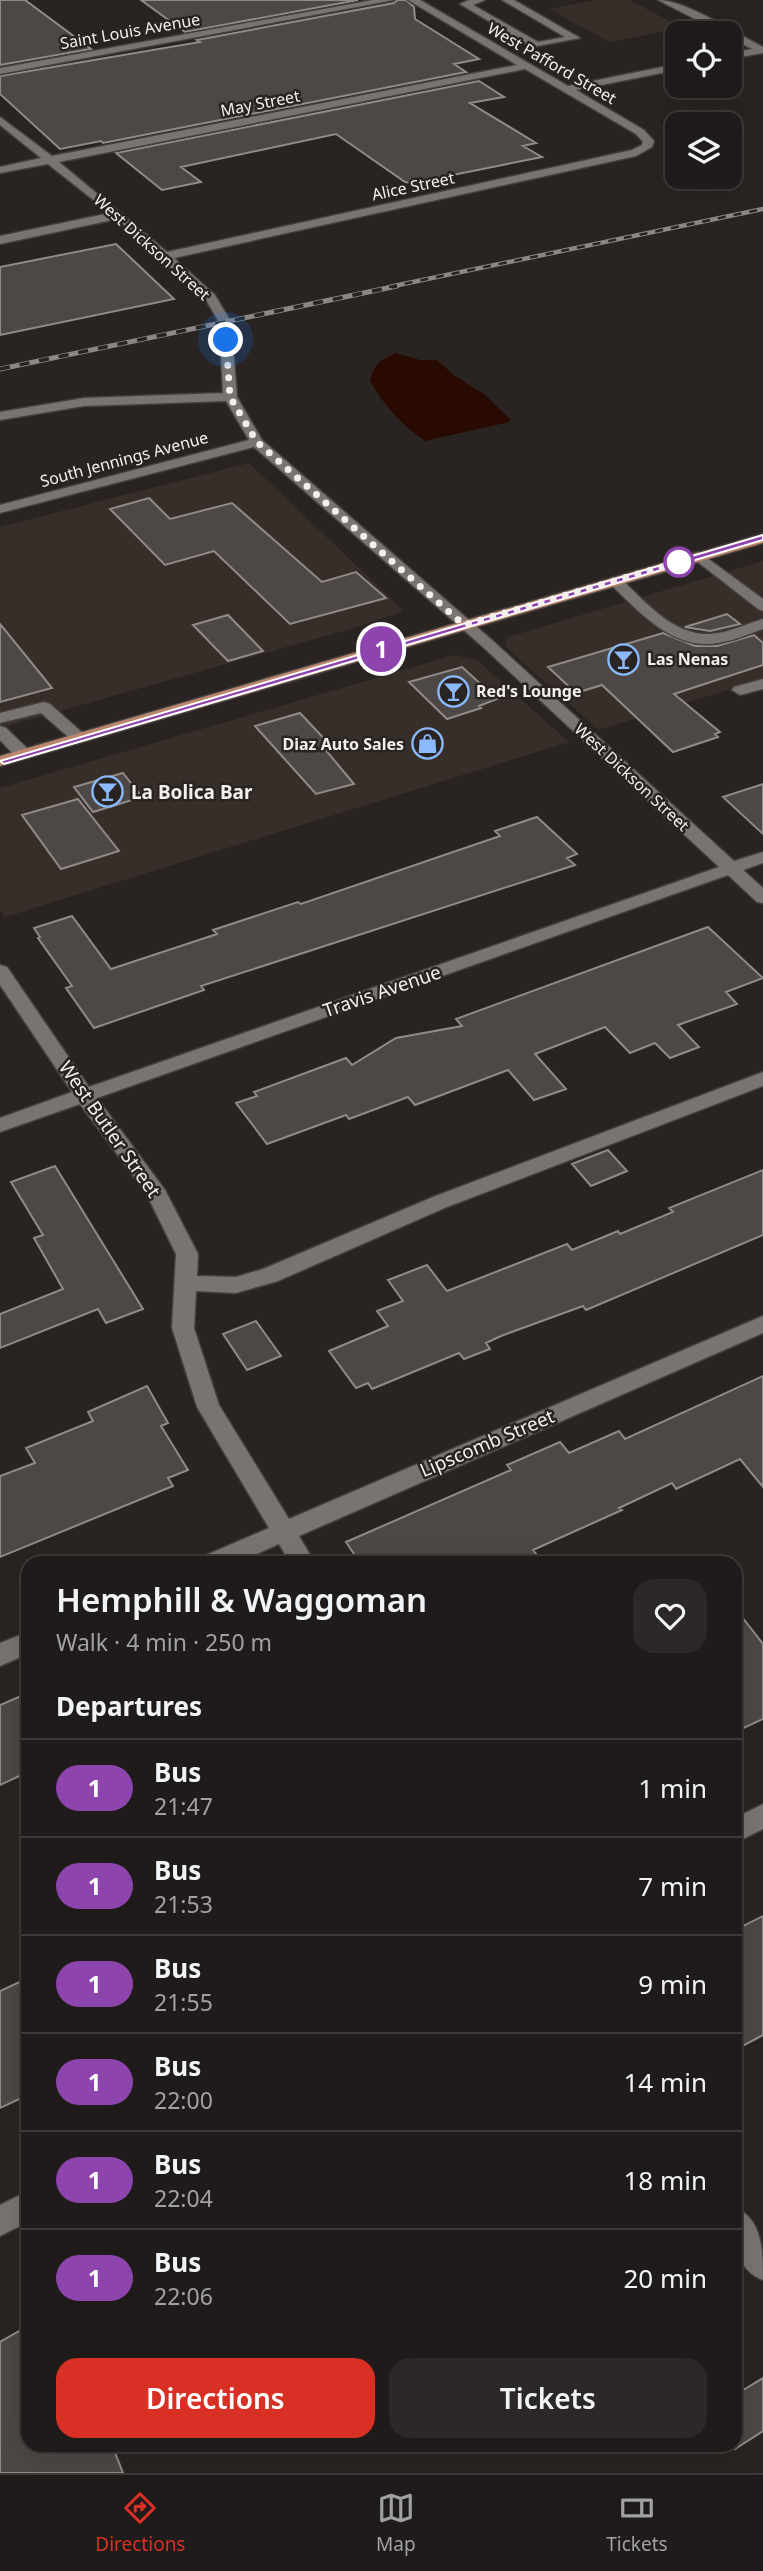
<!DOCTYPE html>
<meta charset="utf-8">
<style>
:root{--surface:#1f1b1a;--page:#2c2827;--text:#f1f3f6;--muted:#a1a1a2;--line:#3c3939;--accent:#d93025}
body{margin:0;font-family:"Noto Sans",sans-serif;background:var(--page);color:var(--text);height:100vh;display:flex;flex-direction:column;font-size:26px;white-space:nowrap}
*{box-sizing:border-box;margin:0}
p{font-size:23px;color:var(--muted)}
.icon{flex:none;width:38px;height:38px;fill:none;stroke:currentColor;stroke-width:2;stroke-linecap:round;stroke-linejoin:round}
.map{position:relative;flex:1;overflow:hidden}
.panel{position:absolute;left:21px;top:1556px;width:721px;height:896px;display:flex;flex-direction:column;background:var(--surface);border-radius:21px;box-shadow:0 7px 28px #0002,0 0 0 2px var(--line)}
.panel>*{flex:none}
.badge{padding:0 14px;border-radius:23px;font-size:24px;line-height:46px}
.tools{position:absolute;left:665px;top:21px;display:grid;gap:14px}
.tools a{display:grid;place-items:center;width:77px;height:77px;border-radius:14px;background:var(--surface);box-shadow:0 7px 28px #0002,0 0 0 2px var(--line);font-size:35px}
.you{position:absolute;width:35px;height:35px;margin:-18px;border:5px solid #fff;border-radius:50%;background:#1a73e8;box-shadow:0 0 0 10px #1a73e833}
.map>.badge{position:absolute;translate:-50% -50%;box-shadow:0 0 0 4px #fff}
h2{padding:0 35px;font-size:26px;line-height:63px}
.round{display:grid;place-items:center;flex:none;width:74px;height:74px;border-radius:21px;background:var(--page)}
.summary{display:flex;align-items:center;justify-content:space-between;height:119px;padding:0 35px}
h1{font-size:33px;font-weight:600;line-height:52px}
.button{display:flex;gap:14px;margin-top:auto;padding:14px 35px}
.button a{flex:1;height:80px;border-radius:21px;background:var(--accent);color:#fff;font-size:28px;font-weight:600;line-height:80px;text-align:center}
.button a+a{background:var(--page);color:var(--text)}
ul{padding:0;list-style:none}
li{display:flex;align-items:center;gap:21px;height:98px;padding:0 35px;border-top:2px solid var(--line)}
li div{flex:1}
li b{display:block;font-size:26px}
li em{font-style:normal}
li .badge{min-width:77px;font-weight:700;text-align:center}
.menu{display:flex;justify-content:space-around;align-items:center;height:98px;border-top:2px solid var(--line);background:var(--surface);font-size:19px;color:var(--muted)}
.menu a{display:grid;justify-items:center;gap:4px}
.menu .selected{color:var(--accent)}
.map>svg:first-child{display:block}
.built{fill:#382e29}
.water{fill:#290a00}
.building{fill:#4d4745;stroke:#918b88;stroke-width:2}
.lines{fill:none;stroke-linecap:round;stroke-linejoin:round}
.minor-casing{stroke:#423f3d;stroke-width:3}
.major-casing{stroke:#423f3d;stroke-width:3}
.minor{fill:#797471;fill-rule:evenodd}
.major{fill:#b9856c;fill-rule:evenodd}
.rail-far1-casing{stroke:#8b8785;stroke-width:4.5}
.rail-casing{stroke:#8b8785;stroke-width:5}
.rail-far1{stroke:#292422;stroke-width:2.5;stroke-dasharray:8;stroke-linecap:butt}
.rail{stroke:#292422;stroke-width:3.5;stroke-dasharray:10;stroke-linecap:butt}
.line{fill:#8e44ad;stroke:#fff;stroke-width:2}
.walk{stroke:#f2efed;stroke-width:7;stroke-dasharray:0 12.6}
.stop-dot{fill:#fff;stroke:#8e44ad;stroke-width:3.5}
.labels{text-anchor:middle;stroke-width:5;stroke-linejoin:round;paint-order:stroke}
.far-street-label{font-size:16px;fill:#f2efed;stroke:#292422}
.far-poi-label{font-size:16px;font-weight:bold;fill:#f2efed;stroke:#292422;text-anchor:start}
.poi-label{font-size:19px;font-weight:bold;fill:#f2efed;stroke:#292422;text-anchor:start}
.street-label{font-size:19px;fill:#f2efed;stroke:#292422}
</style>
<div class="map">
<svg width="763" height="2473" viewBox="0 0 763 2473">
<rect width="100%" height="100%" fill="#292422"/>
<!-- built -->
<path class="built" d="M596 0H630L682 28 610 42 549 9Z
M249 463 404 611 357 627 0 728V527Z
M763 561V679L598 730 505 646 508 637Z
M455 655 478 661 569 742 5 917 0 910V788Z"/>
<!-- water -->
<path class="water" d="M396 353 420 360H437L455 376 484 394 510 419 509 422 425 441C401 424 385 407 370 381 373 365 381 359 396 353Z"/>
<!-- building -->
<path class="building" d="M0 0H25L91 49 0 65Z
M141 0H358L185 32Z
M397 0H406L414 7 415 19 479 59 454 64 466 72 103 143 101 141 60 149 0 94V76L200 42 197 40 394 3Z
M479 81 504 97 470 103 536 143 523 146 542 157 413 183 405 182 336 134 181 167 201 182 162 190 116 153Z
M116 244 174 299 0 335V267Z
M149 498 170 519 232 503 322 582 356 572 386 598 290 624 214 551 165 565 110 509Z
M727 614 740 624 710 631 685 627Z
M228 615 263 651 228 661 193 625Z
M0 624 52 688 0 702Z
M663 633 695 646H717L754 635 763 643V665L674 694 720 732 715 734 718 737 673 752 602 685 576 693 548 667Z
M462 667 497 699 479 706 481 708 447 719 409 682Z
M300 713 331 746 324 748 354 784 316 794 255 726Z
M123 773 142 797 93 812 74 787Z
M763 784V834L723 797Z
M78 799 119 851 61 869 22 815Z
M537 817 577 854 567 858 575 865 201 986 204 990 94 1028 66 988 72 986 38 938 40 937 34 928 72 916 111 969 217 934 213 930 298 902 301 904 500 836 495 831Z
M708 927 763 978 726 992 737 1004 678 1025 699 1047 670 1058 655 1043 630 1053 605 1027 535 1054 566 1089 534 1100 508 1070 415 1105 408 1097 349 1119 346 1115 267 1144 236 1103 257 1096 254 1092 346 1058 352 1065 396 1038 462 1026 456 1019Z
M608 1150 627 1171 591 1186 572 1164Z
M55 1166 143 1309 106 1323 98 1309 0 1348V1314L63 1289 34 1238 43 1235 11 1182Z
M763 1170V1235L586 1310 583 1306 501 1336 486 1343 490 1349 464 1359 459 1353 372 1389 368 1383 356 1388 329 1351 388 1326 377 1311 403 1301 388 1280 427 1265 447 1291 567 1244 572 1250 618 1231 620 1234 673 1212 669 1208Z
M256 1321 281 1356 247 1370 223 1334Z
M763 1376V1487L740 1459 676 1489 672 1483 619 1508 622 1510 533 1550 543 1563H360L346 1542 511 1470 507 1465 560 1442 569 1453 619 1431 625 1439Z
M147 1386 168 1423 161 1426 188 1470 168 1478 173 1486 0 1557V1476L35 1463 26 1448 93 1421 88 1412Z
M735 1608 763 1644V1719L735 1732Z
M28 1693V1772L0 1785V1705Z
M763 1916V2035L735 2050V1930Z
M28 1978V2095L0 2108V1991Z
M28 2326V2445H112L123 2473H0V2342Z
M763 2378V2431L735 2449V2395Z"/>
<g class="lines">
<defs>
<path id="minor" d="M373 0H394L0 74V68Z
M408 0H420L568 86 677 64V70L576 90 644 130 654 141 652 147 636 156 174 258 215 295 231 322 237 397 262 440 493 641 734 861 763 852V863L743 870 763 888V903L757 902 728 875 97 1098 165 1190 198 1254 197 1276 236 1277 263 1269 433 1197 763 1072V1086L447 1207 278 1281 236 1293 196 1291 194 1328 219 1405 289 1519 763 1316V1333L299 1536 315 1563H290L279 1544 237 1563H200L204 1556 269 1528 197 1407 172 1328 176 1254 146 1193 80 1104 0 1132V1118L72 1092 0 985V965L7 967 89 1087 719 867 483 647 254 447 0 513V505L249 440 226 401 84 406 0 420V412L84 398 223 393 219 322 206 300 117 219 0 244V236L110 213 48 164 0 173V167L41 158 0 125V117L52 156 517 65ZM525 69 636 134 643 142 642 145 632 150 167 252 59 162Z
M469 0H485L473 5 538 42 565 37 502 0H514L580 38 532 47 460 4Z
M658 0C686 0 737 34 763 47V53L730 59V53L752 49 730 38V33H722Z
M699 552 763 599V611L758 609 694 559 692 556 694 553Z
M615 577 620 578C645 601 673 636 710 634 728 633 746 624 763 619V629C746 635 728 643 710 644 668 646 638 610 610 584L608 581Z
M763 679V689L740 695 732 690 734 687Z
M44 702 50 704 85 735 87 738 85 741H73L41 713 0 723V713Z
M0 726 6 728 29 750 31 754 29 758H17L0 740Z
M28 1632V1654L0 1666V1643Z
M763 1804V1829L735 1843V1818Z
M28 2191V2222L0 2236V2205Z
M735 2207C763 2220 763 2252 763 2280 732 2268 735 2235 735 2207Z"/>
<path id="major" d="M763 534V543L0 766V756Z"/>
</defs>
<!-- minor casing -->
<use href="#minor" class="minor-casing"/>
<!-- major casing -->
<use href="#major" class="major-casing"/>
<!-- minor -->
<use href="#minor" class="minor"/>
<!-- major -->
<use href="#major" class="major"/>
<defs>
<path id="rail-far1" d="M389 287 763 209"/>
<path id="rail" d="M0 369 397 286"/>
</defs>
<!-- rail-far1 casing -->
<use href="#rail-far1" class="rail-far1-casing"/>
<!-- rail casing -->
<use href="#rail" class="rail-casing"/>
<!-- rail-far1 -->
<use href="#rail-far1" class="rail-far1"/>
<!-- rail -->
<use href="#rail" class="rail"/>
</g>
<!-- line -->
<path class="line" d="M763 535V540L4 764 0 761Z"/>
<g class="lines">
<!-- walk -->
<path class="walk" d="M226 340 230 397 257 442 464 625 679 562"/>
</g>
<!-- icons -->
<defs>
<symbol id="bar-ring" viewBox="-11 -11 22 22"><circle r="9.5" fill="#292422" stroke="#8abafc" stroke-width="1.5"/><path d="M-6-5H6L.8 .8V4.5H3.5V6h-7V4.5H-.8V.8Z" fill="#8abafc"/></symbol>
<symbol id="shop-ring" viewBox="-11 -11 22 22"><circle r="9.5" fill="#292422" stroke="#8abafc" stroke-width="1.5"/><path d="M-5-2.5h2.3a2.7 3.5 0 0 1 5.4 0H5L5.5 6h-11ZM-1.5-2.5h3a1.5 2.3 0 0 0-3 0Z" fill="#8abafc"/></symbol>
</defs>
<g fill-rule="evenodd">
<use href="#bar-ring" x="606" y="642" width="35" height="35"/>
<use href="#bar-ring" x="436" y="674" width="35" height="35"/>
<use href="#shop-ring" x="410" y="726" width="35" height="35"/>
<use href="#bar-ring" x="90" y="774" width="35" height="35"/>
</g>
<!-- markers -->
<circle class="stop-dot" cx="679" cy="562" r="14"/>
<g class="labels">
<!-- far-street labels -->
<g class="far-street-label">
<text transform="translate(130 31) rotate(-10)" y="6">Saint Louis Avenue</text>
<text transform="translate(552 63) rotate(30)" y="6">West Pafford Street</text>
<text transform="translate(260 103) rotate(-11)" y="6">May Street</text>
<text transform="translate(413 186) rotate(-12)" y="6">Alice Street</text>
<text transform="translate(152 247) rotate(42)" y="6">West Dickson Street</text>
<text transform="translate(124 459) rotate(-15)" y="6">South Jennings Avenue</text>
<text transform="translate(632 777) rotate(43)" y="6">West Dickson Street</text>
</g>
<!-- far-poi labels -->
<g class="far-poi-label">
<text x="647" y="665">Las Nenas</text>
<text x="476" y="697">Red's Lounge</text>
<text x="404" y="750" text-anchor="end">Diaz Auto Sales</text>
</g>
<!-- poi labels -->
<g class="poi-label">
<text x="131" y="799">La Bolica Bar</text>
</g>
<!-- street labels -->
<g class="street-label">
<text transform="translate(382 991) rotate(-19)" y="7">Travis Avenue</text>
<text transform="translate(110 1129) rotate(55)" y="7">West Butler Street</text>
<text transform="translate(487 1443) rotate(-23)" y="7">Lipscomb Street</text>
</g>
</g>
</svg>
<div class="tools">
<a><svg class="icon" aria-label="locate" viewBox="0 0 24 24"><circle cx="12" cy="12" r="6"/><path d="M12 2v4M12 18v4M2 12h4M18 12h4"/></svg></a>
<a><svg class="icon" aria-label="layers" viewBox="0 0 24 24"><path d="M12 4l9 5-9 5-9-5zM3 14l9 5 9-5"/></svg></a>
</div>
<div class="you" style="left:226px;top:340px"></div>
<b class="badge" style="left:381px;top:649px;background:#8e44ad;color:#fff">1</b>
<section class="panel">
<div class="summary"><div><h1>Hemphill &amp; Waggoman</h1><p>Walk · 4 min · 250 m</p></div><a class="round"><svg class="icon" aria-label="heart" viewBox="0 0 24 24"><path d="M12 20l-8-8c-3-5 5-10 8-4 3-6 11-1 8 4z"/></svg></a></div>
<h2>Departures</h2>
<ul>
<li><span class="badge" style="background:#8e44ad;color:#fff">1</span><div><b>Bus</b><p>21:47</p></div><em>1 min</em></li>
<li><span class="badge" style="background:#8e44ad;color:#fff">1</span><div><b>Bus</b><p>21:53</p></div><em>7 min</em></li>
<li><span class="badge" style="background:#8e44ad;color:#fff">1</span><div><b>Bus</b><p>21:55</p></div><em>9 min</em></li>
<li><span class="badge" style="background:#8e44ad;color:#fff">1</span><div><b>Bus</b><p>22:00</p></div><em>14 min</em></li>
<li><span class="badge" style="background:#8e44ad;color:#fff">1</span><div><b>Bus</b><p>22:04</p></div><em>18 min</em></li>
<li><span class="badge" style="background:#8e44ad;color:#fff">1</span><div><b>Bus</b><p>22:06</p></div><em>20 min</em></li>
</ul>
<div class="button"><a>Directions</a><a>Tickets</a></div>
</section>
</div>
<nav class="menu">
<a class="selected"><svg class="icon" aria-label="directions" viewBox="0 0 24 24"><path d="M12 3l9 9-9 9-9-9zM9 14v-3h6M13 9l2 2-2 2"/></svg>Directions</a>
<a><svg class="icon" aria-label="map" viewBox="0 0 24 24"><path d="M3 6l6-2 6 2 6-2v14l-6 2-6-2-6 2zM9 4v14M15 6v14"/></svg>Map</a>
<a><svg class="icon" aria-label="tickets" viewBox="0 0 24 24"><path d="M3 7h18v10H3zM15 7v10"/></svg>Tickets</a>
</nav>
